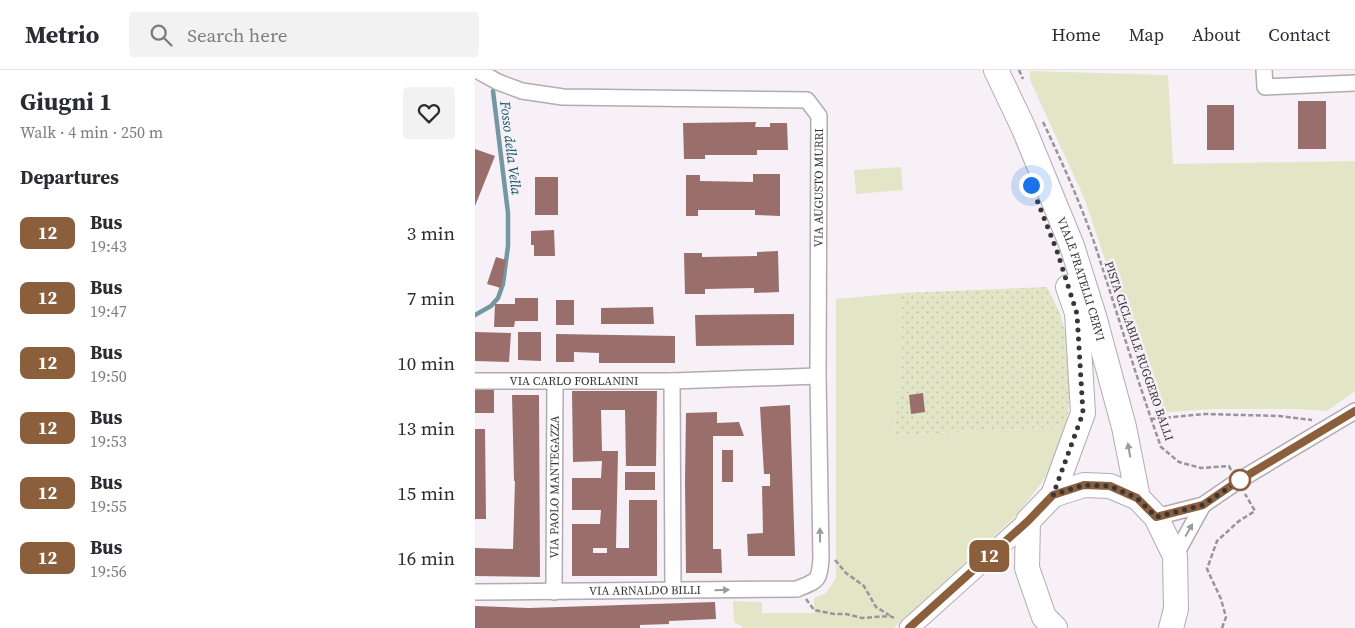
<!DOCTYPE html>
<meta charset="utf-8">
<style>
:root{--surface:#fff;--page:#f2f2f3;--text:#2b2b33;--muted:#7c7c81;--line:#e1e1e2}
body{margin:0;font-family:"Source Serif 4",serif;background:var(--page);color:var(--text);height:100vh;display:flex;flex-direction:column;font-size:19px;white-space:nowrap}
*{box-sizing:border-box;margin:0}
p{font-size:16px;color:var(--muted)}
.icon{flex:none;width:28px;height:28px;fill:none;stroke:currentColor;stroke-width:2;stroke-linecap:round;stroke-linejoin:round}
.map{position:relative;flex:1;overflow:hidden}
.sheet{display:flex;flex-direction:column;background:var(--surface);width:475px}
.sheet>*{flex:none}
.badge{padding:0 10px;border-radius:8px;font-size:18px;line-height:32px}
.you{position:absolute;width:25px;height:25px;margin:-12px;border:4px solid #fff;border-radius:50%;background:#1a73e8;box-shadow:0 0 0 8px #1a73e833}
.map>.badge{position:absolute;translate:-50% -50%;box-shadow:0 0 0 2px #fff}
h2{padding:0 20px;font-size:19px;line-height:45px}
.round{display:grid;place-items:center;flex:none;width:52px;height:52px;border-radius:5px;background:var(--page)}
.summary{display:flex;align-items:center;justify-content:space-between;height:85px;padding:0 20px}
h1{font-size:24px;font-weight:700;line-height:38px}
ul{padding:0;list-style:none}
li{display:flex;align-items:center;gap:15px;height:65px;padding:0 20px}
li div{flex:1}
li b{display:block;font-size:19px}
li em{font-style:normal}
li .badge{min-width:55px;font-weight:700;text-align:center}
header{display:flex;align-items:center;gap:30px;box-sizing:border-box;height:70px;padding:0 25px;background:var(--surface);border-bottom:1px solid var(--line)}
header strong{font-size:24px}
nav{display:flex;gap:28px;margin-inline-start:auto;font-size:18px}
.search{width:350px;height:45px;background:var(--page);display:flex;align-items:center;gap:12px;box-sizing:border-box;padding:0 18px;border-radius:5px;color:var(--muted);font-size:19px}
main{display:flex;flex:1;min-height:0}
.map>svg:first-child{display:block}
.green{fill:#e2e6c7}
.garden{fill:url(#garden-dots)}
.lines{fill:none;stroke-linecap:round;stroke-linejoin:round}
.stream{stroke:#7497a2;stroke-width:4.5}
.building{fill:#9a6e6b;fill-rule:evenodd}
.minor-casing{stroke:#b2acb2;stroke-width:18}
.tertiary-casing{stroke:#b2acb2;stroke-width:21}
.primary-casing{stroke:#b2acb2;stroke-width:26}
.path{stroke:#989498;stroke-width:2.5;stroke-dasharray:5 2.5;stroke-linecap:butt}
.minor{stroke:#fff;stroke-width:15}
.tertiary{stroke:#fff;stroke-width:19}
.primary{stroke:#fff;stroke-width:24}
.oneway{fill:#9c9a9c}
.line-casing{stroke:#fff;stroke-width:11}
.line{stroke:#8b5e3c;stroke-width:8}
.walk{stroke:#383638;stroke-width:5;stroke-dasharray:0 9}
.stop-dot{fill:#fff;stroke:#8b5e3c;stroke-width:2.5}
.labels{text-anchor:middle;stroke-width:5;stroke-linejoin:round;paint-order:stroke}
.street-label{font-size:12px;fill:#383638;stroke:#f7f0f7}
.water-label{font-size:14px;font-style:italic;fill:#0d5264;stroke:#f7f0f7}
</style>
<header>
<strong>Metrio</strong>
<div class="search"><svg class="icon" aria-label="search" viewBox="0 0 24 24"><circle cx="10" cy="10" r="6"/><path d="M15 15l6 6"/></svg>Search here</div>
<nav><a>Home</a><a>Map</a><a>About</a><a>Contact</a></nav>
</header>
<main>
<section class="sheet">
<div class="summary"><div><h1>Giugni 1</h1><p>Walk · 4 min · 250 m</p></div><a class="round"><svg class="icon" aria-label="heart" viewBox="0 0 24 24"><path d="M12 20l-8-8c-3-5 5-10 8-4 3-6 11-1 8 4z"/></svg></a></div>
<h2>Departures</h2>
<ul>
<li><span class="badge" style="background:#8b5e3c;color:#fff">12</span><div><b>Bus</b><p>19:43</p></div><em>3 min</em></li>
<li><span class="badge" style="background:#8b5e3c;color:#fff">12</span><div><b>Bus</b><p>19:47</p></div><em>7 min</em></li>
<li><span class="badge" style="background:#8b5e3c;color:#fff">12</span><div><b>Bus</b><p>19:50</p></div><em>10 min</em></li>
<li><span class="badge" style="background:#8b5e3c;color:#fff">12</span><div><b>Bus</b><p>19:53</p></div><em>13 min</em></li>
<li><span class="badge" style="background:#8b5e3c;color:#fff">12</span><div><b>Bus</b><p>19:55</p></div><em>15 min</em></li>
<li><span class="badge" style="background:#8b5e3c;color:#fff">12</span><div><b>Bus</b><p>19:56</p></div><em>16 min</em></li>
</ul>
</section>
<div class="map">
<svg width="880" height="558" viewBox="0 0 880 558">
<defs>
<pattern id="garden-dots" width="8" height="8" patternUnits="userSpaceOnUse" patternTransform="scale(1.25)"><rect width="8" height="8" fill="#e2e6c7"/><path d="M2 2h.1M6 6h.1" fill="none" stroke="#c3c6ac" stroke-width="1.8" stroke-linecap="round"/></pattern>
</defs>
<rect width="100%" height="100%" fill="#f7f0f7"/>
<!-- green -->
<path class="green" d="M555 1 693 5 698 94 880 91V321L852 341 825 339H737L681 343 610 130 555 10Z
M426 97 428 120 381 124 379 100Z
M426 223 427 283 419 365 592 357 581 388 567 412 542 445 419 558H267V556L259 552 258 531 287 532V543H339V528L351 523 361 508V229Z"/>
<!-- garden -->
<path class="garden" d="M572 217 585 243 597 286 592 357 419 365 427 283 426 223Z"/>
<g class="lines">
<!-- stream -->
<path class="stream" d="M0 245 16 236 23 228 28 214 33 176V143L18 21"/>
</g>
<!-- building -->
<path class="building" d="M823 31H851V79H823Z
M732 35H759V80H732Z
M281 52 280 57H295V53H312L313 80H282V85H230V89H209L208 53Z
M0 79 20 86 0 136Z
M278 104H305V146L280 145V140H223V146H211V105H225V111L278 112Z
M60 107H83V145H60Z
M79 160 80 186H59V175H56V161Z
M303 181 304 222 279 223V218L230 219V224H210L209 183H227V187L282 186V182Z
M21 187 31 190 26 218 12 214Z
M40 228H63V251H40L39 257H19L20 234H40Z
M81 230H99V255H81Z
M178 237 179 254H126V238Z
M319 244V275L221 276 220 245Z
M0 262 36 263 34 292 0 291Z
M43 262H66V291L43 290Z
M81 264 200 266V293H124V283L99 282V292H81Z
M19 319V343H0V320Z
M97 321H182L181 396H151L150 340H126L127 381H143L141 478H154V430H182V506H97V454H125L126 440H97V408H126L127 391 98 392ZM118 478H132V483H118Z
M448 323 450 342 436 344 434 325Z
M37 325H64L65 507 0 506V478L38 479 40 411H39Z
M315 335 320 486H273L272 464 288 463 287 416H295V404H289L285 337Z
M242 342V353L264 352 269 366H238V479H246L247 503H211L210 411 211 343Z
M0 359H10L11 449H0Z
M247 380H258V412H247Z
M150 402H180V420H150Z
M240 532 241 549 194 551V554L165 555V558H0V536L54 538Z"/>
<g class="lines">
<defs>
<g id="minor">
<path d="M789 0 790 17 880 13"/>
<path id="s1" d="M0 311H197L343 306"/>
<path d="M197 311 198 520"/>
<path d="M681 447 728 435 763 411 880 341"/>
<path d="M700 486 728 435"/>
<path id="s2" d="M0 522 322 519C343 510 344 512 346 489L343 306 344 46 332 30 88 27 47 21 23 12 3 1"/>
<path id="s3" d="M79 522 80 311"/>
</g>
<path id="tertiary" d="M434 558 553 451"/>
<g id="primary">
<path id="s4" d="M521 0 549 59 597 176 619 246 649 357 663 428"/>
<path d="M578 425 608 343 602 243 593 217"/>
<path d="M580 558 569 547 552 498 553 451 578 425 609 415 635 416 663 428 681 447 700 486 701 539 696 558"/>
</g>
</defs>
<!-- minor casing -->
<use href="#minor" class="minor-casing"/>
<!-- tertiary casing -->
<use href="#tertiary" class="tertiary-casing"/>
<!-- primary casing -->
<use href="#primary" class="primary-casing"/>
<!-- path -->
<path class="path" d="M544 0 548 9
M568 52C587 92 605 132 620 175 642 242 662 310 686 377L704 392 726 398 754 396 756 400
M676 349 730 344 804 346 837 350
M360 490 371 503 389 516 401 537 414 545
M331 529 339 540 359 544H371L387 548 415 546 421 549
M747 558 751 547 746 529 732 499 742 471 764 451 780 441 770 424"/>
<!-- minor -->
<use href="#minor" class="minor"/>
<!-- tertiary -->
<use href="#tertiary" class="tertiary"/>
<!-- primary -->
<use href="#primary" class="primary"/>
</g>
<!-- one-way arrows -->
<defs><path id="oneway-solid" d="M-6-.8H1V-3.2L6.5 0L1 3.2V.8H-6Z" transform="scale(1.25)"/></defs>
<g class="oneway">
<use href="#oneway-solid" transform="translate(654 380) rotate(-100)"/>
<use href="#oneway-solid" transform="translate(714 460) rotate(-61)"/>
<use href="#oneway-solid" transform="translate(345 465) rotate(-91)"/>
<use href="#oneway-solid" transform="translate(247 520) rotate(-1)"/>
</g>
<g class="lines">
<defs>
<path id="line" d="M434 558 553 451 578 425 609 415 635 416 662 428 681 447 728 435 763 411 880 341"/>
</defs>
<!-- line casing -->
<use href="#line" class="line-casing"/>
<!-- line -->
<use href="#line" class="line"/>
<!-- walk -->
<path class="walk" d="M556 115 582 181 602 244 608 343 578 425 609 415 635 416 662 428 681 447 728 435 765 410"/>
</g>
<!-- markers -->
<circle class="stop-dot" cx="765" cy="410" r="10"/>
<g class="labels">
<!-- street labels -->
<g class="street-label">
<text dy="4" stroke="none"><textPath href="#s2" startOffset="736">VIA AUGUSTO MURRI</textPath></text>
<text dy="4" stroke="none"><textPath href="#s4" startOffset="226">VIALE FRATELLI CERVI</textPath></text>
<text transform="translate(664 281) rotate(71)" y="4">PISTA CICLABILE RUGGERO BALLI</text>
<text dy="4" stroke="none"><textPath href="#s1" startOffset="99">VIA CARLO FORLANINI</textPath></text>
<text dy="4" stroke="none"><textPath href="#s3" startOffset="105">VIA PAOLO MANTEGAZZA</textPath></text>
<text dy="4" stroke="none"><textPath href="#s2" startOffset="170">VIA ARNALDO BILLI</textPath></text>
</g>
<!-- water labels -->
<g class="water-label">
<text transform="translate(36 78) rotate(83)" y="5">Fosso della Vella</text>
</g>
</g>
</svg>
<div class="you" style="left:556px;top:115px"></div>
<b class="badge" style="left:514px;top:486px;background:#8b5e3c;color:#fff">12</b>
</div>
</main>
